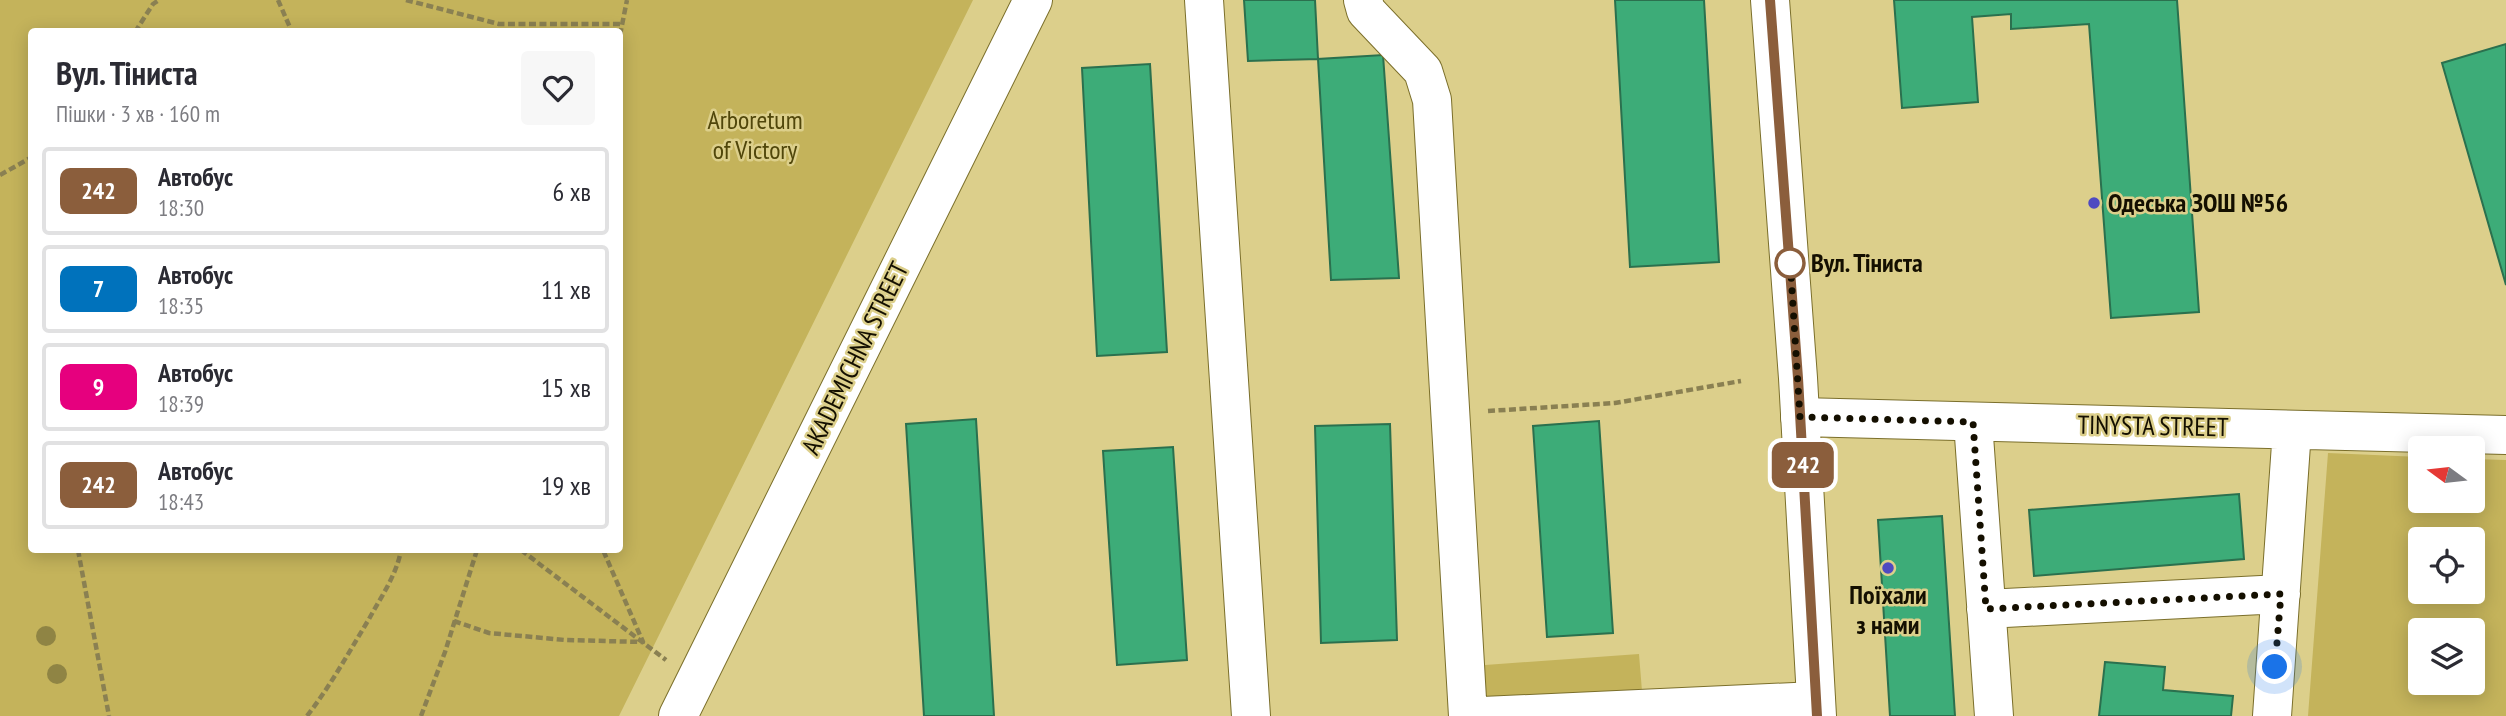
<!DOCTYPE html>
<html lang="uk">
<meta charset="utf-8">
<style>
:root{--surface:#fff;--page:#f7f7f7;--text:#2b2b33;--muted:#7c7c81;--line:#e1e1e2}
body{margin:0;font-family:"PT Sans Narrow",sans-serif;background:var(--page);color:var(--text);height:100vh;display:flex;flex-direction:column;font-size:26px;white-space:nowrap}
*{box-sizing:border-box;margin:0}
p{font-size:23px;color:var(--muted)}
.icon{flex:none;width:38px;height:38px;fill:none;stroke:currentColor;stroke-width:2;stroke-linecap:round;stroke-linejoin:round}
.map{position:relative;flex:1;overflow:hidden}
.sheet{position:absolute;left:28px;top:28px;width:595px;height:525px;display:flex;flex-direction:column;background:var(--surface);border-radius:7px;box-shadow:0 4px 18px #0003}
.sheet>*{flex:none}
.badge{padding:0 14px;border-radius:10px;font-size:24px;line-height:46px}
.needle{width:46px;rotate:285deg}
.controls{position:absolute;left:2408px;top:436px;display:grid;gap:14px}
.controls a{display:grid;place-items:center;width:77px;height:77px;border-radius:7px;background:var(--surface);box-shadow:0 4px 18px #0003;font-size:35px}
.you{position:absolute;width:35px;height:35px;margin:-18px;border:5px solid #fff;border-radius:50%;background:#1a73e8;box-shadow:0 0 0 10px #1a73e833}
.map>.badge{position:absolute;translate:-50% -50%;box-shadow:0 0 0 4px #fff}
.round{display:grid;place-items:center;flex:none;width:74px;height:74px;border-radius:7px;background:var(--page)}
.summary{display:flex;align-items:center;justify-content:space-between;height:119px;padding:0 28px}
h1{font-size:33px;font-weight:700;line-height:52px}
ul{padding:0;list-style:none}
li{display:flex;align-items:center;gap:21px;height:88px;margin:0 14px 10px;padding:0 14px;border:4px solid var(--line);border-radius:7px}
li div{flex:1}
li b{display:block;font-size:26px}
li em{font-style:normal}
li .badge{min-width:77px;font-weight:700;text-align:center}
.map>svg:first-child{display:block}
.green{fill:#c4b35b;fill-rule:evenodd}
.building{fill:#3dac78;stroke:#2b704e;stroke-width:2}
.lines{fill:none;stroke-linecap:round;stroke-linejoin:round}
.minor-casing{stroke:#7b6f2b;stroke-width:40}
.major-casing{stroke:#7b6f2b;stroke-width:40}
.path{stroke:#8a8052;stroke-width:4.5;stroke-dasharray:7 3.5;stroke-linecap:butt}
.minor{stroke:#fff;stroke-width:38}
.major{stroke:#fff;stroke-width:38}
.tree{fill:#8f8444}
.line-casing{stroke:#fff;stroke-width:16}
.line{stroke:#8b5e3c;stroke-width:10}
.walk{stroke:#140f00;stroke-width:7;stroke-dasharray:0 12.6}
.poi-dot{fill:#4f4ac1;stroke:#dccf8b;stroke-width:2.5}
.stop-dot{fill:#fff;stroke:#8b5e3c;stroke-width:3.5}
.labels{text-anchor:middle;stroke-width:5;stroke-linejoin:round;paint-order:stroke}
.park-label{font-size:26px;fill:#50460a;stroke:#dccf8b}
.poi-label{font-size:26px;font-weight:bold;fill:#140f00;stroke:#dccf8b;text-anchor:start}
.stop-label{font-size:26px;font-weight:bold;fill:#140f00;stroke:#dccf8b;text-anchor:start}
.street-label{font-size:26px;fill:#140f00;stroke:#dccf8b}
</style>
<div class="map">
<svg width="2506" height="716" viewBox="0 0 2506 716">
<rect width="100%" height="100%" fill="#dccf8b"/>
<!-- green -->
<path class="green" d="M0 0H973L619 716H0ZM32 32H620V550H32Z
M2328 453 2420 457V500H2473V459L2506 460V716H2308ZM2420 539H2473V592H2420ZM2420 630H2473V682H2420Z
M1639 654 1644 716H1462L1458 667Z"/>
<!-- building -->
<path class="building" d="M1244 0H1315L1318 59 1248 61Z
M1615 0H1704L1719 262 1630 267Z
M1894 0H2177L2199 312 2111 318 2089 24 2011 29V14L1972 17 1978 102 1902 108Z
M2506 44V285L2442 63Z
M1383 55 1399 278 1331 280 1318 59Z
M1150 64 1167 352 1097 356 1082 68Z
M976 419 994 716H924L906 424Z
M1599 421 1613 633 1547 637 1533 426Z
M1390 424 1397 640 1321 643 1315 426Z
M1173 447 1187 660 1117 665 1103 451Z
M2239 494 2244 559 2034 576 2029 510Z
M1942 516 1955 716H1890L1878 520Z
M2105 662 2165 667 2163 690 2233 696 2231 716H2099Z"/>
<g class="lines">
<defs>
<path id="minor" d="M1204 0 1251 716
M1363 0 1366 11 1423 71 1432 100 1468 716
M1800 417 2506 435
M1973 422 1994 716
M1986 609 2281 594
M678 716 1033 0
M1483 716 1816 701
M2272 716 2292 430"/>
<path id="major" d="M1770 0 1798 378 1817 716"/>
</defs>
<!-- minor casing -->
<use href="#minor" class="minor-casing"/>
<!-- major casing -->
<use href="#major" class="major-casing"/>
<!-- path -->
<path class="path" d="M278 0 292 32
M406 0 499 24H622
M135 32 153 4 159 0
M620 35 627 0
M0 175 32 157
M1488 411 1615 403 1741 381
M78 550 109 716
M521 550 666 660
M454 621 489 633 565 640 643 642 603 550
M307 716C331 685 349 652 369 619 381 597 397 574 401 550
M421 716 445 652 477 550"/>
<!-- minor -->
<use href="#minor" class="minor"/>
<!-- major -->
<use href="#major" class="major"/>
</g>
<!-- trees -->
<g class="tree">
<circle cx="46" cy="636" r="10"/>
<circle cx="57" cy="674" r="10"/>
</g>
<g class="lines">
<defs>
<path id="line" d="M1770 0 1798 378 1817 716"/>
</defs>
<!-- line casing -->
<use href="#line" class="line-casing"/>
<!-- line -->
<use href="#line" class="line"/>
<!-- walk -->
<path class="walk" d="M1790 263V258L1800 417 1973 422 1986 609 2281 594 2275 667"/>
</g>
<!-- markers -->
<g class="poi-dot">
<circle cx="2094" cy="203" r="7"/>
<circle cx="1888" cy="568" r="7"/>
</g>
<circle class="stop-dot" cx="1790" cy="263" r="14"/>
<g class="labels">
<!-- park labels -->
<g class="park-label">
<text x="755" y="129">Arboretum<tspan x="755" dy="30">of Victory</tspan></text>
</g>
<!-- poi labels -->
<g class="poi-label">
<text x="2108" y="212">Одеська ЗОШ №56</text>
<text x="1888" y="604" text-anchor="middle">Поїхали<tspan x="1888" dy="30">з нами</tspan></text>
</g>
<!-- stop labels -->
<g class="stop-label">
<text x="1811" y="272">Вул. Тіниста</text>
</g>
<!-- street labels -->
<g class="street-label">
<text transform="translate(855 358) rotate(-64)" y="9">AKADEMICHNA STREET</text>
<text transform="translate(2153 426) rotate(1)" y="9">TINYSTA STREET</text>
</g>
</g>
</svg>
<div class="controls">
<a><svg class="needle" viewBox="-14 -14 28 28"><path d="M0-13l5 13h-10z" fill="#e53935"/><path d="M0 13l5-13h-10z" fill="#7c7c81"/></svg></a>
<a><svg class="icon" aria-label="locate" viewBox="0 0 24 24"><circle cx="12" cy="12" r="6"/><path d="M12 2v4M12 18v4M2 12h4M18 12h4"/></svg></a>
<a><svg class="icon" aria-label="layers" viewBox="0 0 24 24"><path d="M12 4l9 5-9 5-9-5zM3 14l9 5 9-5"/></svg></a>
</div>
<div class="you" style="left:2275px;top:667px"></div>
<b class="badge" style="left:1803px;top:465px;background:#8b5e3c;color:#fff">242</b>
<section class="sheet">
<div class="summary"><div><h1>Вул. Тіниста</h1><p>Пішки · 3 хв · 160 m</p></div><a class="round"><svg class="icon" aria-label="heart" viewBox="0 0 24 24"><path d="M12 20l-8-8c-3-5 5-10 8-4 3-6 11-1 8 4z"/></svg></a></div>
<ul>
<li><span class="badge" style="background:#8b5e3c;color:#fff">242</span><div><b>Автобус</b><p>18:30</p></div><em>6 хв</em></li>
<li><span class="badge" style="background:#0072bc;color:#fff">7</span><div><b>Автобус</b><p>18:35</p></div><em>11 хв</em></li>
<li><span class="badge" style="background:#e6007e;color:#fff">9</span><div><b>Автобус</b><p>18:39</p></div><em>15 хв</em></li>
<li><span class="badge" style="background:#8b5e3c;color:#fff">242</span><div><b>Автобус</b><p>18:43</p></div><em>19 хв</em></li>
</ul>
</section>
</div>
